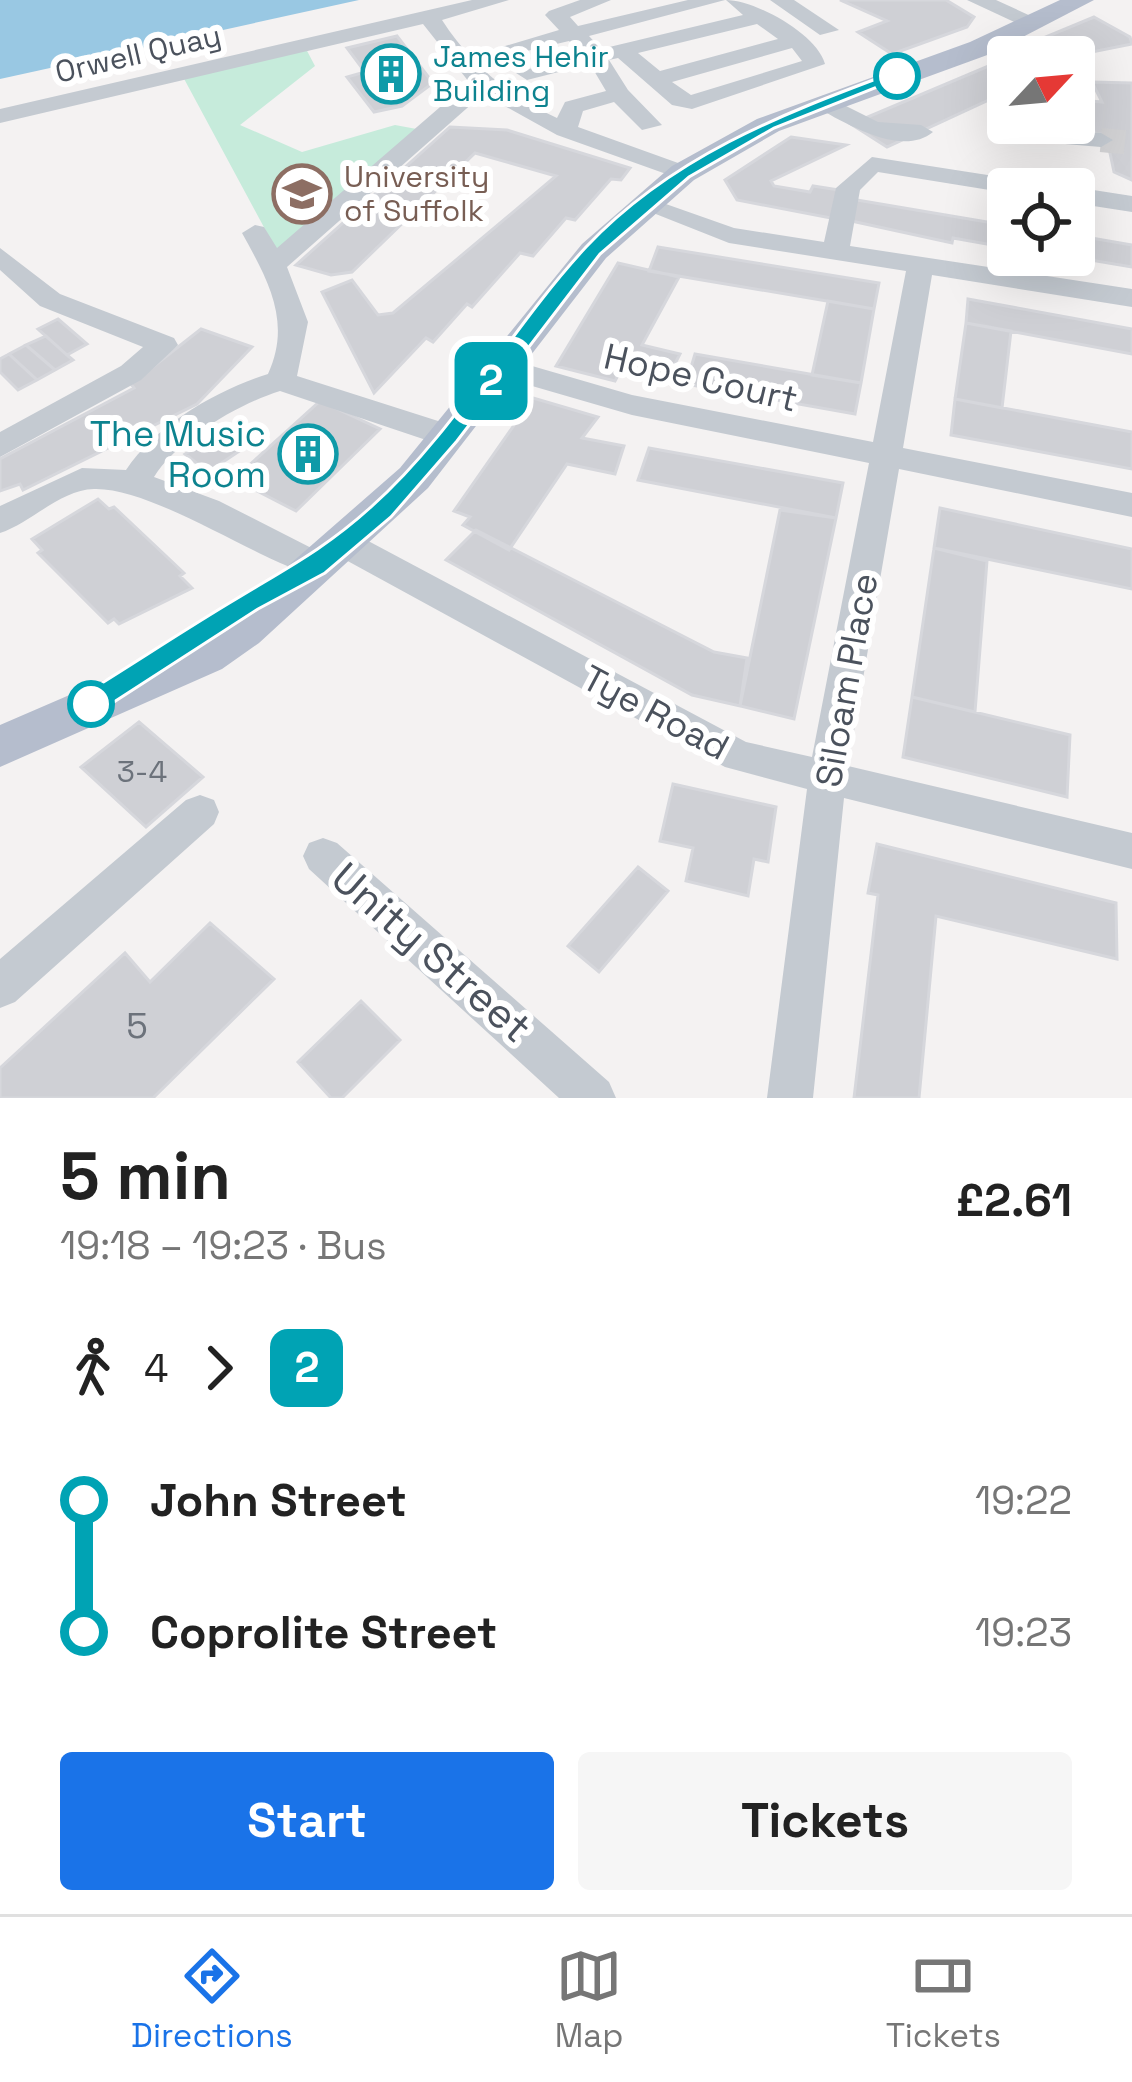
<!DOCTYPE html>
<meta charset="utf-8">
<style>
:root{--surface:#fff;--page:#f6f6f6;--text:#222;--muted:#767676;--line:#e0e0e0;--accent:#1a73e8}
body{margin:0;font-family:"Space Grotesk",sans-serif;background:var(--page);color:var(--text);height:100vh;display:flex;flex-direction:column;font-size:45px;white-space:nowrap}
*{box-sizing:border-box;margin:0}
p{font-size:39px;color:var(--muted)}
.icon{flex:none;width:66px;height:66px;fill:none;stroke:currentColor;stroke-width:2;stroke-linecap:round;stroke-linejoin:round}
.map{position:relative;height:1098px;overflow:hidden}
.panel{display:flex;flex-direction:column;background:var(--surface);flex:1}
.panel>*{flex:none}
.badge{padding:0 24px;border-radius:18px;font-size:42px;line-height:78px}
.needle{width:78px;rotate:64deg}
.buttons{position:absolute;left:987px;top:36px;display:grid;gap:24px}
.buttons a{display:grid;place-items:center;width:108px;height:108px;border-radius:12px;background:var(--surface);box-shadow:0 12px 48px #0002;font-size:60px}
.map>.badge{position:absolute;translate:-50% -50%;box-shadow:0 0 0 6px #fff}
.legs{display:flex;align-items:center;gap:18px;height:132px;padding:0 60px;font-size:39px}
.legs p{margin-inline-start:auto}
.head{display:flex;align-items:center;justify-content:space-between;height:204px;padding:0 60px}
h1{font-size:66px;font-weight:700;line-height:90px}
.button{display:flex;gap:24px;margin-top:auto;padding:24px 60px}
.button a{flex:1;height:138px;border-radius:12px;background:var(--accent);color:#fff;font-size:48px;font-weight:700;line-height:138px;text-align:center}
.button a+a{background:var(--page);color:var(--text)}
ul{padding:0 60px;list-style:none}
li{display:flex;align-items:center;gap:42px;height:132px;font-size:45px}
li i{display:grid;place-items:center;width:18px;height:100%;margin:0 15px;background:currentColor}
li i::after{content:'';width:30px;height:30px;margin:-15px;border:9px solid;border-radius:50%;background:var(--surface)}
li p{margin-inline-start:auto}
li:first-child i{background:linear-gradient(#0000 50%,currentColor 0)}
li:last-child i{background:linear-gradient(currentColor 50%,#0000 0)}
.tabs{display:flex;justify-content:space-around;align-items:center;height:168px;border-top:3px solid var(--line);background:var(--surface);font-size:33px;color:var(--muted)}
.tabs a{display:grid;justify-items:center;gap:6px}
.tabs .on{color:var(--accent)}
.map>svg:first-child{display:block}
.green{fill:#c6ebdb}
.water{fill:#99c8e3}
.building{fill:#cfd0d5;stroke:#d6d7dc;stroke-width:3}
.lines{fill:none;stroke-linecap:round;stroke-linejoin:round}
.minor-tunnel{stroke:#d2d2d4;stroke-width:24;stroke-dasharray:24 12;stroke-linecap:butt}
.minor{fill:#c4cad1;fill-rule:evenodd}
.major{fill:#b5bdcd;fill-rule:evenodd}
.line-1{fill:#00a3b4;stroke:#fff;stroke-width:3}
.stop-1-dot{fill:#fff;stroke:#00a3b4;stroke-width:6}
.labels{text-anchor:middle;stroke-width:12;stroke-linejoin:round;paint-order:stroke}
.far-street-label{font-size:30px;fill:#4b525d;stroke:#fff}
.far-culture-label{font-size:30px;fill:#0d838f;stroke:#fff;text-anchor:start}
.far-education-label{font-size:30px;fill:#785e54;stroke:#fff;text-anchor:start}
.number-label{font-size:30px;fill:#6c727b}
.street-label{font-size:36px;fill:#4b525d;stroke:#fff}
.culture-label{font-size:36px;fill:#0d838f;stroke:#fff;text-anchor:end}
.near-number-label{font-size:36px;fill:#6c727b}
.near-street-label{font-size:42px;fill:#4b525d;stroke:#fff}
</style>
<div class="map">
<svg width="1132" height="1098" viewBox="0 0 1132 1098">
<rect width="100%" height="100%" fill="#f4f2f2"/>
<!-- green -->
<path class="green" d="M305 47 315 66 240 125 302 152 395 125 422 130 280 257 182 75Z"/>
<!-- water -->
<path class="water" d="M0 0H359L0 79Z"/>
<!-- building -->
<path class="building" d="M840 0H946L974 17 967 27 892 54 858 32 887 21Z
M1094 17 1130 37 1132 44 1072 56 1041 39Z
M397 36 433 83 402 106 374 112 347 77 365 72 347 48Z
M991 65 1008 74V91L887 147 851 124Z
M1092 82 1132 83V180L1114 172 1106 134H1095L1086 110H1093L1090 101 1102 102Z
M450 127 507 130 630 168 621 180 611 179 575 220 566 218 533 256 520 253 472 307 467 304 433 342 426 338 374 393 322 292 352 280 378 315 393 313 556 176 475 153 352 272 331 275 296 265Z
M791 137 846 145 771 181 774 186 810 192 813 186 839 190 836 219 737 200 725 180Z
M851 199 999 224 998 246 953 238 952 243 847 220Z
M1074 235 1132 245V267L1061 255H1074Z
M658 247 879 283 874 309 649 271Z
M618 263 679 277 642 345 680 354 667 379 622 368 615 381 556 366Z
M968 299 1132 329V354L966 323Z
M828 301 874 309 861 383 812 375Z
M58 319 87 344 67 355 38 329Z
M966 323 1011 331 1002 408 955 399Z
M201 329 252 347 197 404 23 490 20 484 0 491V459L134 388 131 384Z
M46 336 67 355 73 360 55 370 26 345Z
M26 345 55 370 37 380 9 354Z
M9 354 37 380 18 390 0 372V359Z
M695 354 861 383 855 414 686 384Z
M533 398 598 417 582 438 624 446 615 474 567 464 509 550 463 525 470 517 454 511Z
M955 399 1132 432V469L951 435Z
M320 401 380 429 296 511 234 479Z
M227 427 250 444 208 472 185 454Z
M649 448 843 483 836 518 638 480Z
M98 499 109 509 114 507 184 573 180 576 192 588 119 624 114 619 108 623 38 553 42 550 32 539Z
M940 508 1132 549V589L934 548Z
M780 510 836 518 794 719 740 706Z
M476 530 714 652 747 658 740 706 692 695 446 560Z
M934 548 987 561 975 712 912 697Z
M912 697 1070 735 1067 797 903 757Z
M139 722 203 777 146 827 81 767Z
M673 784 776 807 768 862 754 859 748 896 686 881 693 848 660 841Z
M877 844 1116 903 1117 959 936 916 919 1098H854L878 895 868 893Z
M638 867 668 891 599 972 568 946Z
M210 923 274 979 153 1098H0V1068L125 953 150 982Z
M361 1001 400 1040 342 1098H331L298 1062Z"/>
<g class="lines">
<!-- minor-tunnel -->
<path class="minor-tunnel" d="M1101 140 1132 143"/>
<!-- minor -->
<path class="minor" d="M472 0H509L442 20C471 65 509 96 557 118L565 102 606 91 590 64 527 80 516 73 581 53 569 41 506 56 495 49 559 30 545 15 549 11 580 0H611L570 17 578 26 688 0H725L589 36 601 49 743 15 726 0C755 0 817 34 825 64L692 109 672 105 618 58 609 60 628 90 662 125 642 130 614 102 583 111 578 127 692 168 695 173 683 180 557 135 483 94 287 267 308 322 297 376 460 428 464 436 460 444H438L280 391C238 404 177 440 154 477L219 501 329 557 334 566 329 575C294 586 162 487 94 489 60 490 31 523 0 533V506L82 468 126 470C156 425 217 390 268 374 292 322 268 280 242 233L255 225 264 227 277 248 469 82 423 24 0 123V109ZM757 24 778 39 660 71 638 53ZM792 48 802 61 691 95 672 82Z
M770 0H794L839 30 820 35Z
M967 0H996L1046 23 1027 28Z
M824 95 878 122 921 125 933 132C902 158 845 123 816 107L812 102Z
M1073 132 1101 133 1113 140 1101 147 1065 144 1061 139Z
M872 157 1033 182 1045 189 1008 193 878 172 860 190 850 246 1132 289V307L932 275 903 448 1132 493V517L899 469 848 766 1132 833V869L844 798 813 1098H767L807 789 725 767 333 553 329 544 345 532 357 535 746 742 812 757 869 463 632 415 491 374 487 367 501 357 632 395 873 442 906 271 729 243 633 205 646 197 734 228 824 242 836 188Z
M1074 187 1132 196V212L1074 203V189H1068Z
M0 248 60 294 174 338 178 345 141 380 0 457V432L121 366 143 347 40 306 0 270Z
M200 795 214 800 219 812 214 824 15 1002 0 1008V959L186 800Z
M323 838 337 843 609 1082 616 1098H559L309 869 303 856 309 843Z"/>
<!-- major -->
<path class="major" d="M1060 0H1094L990 54 779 131 694 180 606 258 428 488 259 643 222 669 0 767V725L190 643 227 619 400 468 582 244 672 166 757 119 970 42Z"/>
</g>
<!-- line-1 -->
<path class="line-1" d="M892 73 905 76 774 128 689 177 600 254 457 441 391 517 325 573 258 609 100 711H81V696C133 664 184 630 236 599 287 568 326 548 371 507 455 432 510 329 586 247 671 157 779 115 892 73Z"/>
<!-- icons -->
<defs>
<symbol id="building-ring" viewBox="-11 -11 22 22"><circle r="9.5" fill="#fff" stroke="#0f9aa8" stroke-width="1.5"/><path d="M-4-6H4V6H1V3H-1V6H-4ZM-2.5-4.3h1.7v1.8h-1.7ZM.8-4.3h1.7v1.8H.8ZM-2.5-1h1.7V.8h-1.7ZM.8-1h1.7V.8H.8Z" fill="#0f9aa8"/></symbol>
<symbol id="university-ring" viewBox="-11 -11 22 22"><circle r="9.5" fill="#fff" stroke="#8d6e63" stroke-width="1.5"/><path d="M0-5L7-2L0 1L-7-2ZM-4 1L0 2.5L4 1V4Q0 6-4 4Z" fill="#8d6e63"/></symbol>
</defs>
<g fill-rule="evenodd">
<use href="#building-ring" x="358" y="41" width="66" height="66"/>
<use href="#university-ring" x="269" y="161" width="66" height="66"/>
<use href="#building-ring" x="275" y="421" width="66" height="66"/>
</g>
<!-- markers -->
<g class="stop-1-dot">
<circle cx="897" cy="76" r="21"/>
<circle cx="91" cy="704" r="21"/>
</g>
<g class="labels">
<!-- far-street labels -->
<g class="far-street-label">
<text transform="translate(138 54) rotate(-13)" y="10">Orwell Quay</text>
</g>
<!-- far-culture labels -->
<g class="far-culture-label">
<text x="433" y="67">James Hehir<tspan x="433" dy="34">Building</tspan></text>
</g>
<!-- far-education labels -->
<g class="far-education-label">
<text x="344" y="187">University<tspan x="344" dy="34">of Suffolk</tspan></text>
</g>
<!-- number labels -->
<g class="number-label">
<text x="142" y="782">3-4</text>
</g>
<!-- street labels -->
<g class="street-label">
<text transform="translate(701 377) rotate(13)" y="13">Hope Court</text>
<text transform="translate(846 680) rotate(-80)" y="13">Siloam Place</text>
<text transform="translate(656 712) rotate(28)" y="13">Tye Road</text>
</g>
<!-- culture labels -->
<g class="culture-label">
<text x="266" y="446">The Music<tspan x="266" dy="41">Room</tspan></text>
</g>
<!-- near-number labels -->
<g class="near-number-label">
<text x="137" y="1038">5</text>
</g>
<!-- near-street labels -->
<g class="near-street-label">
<text transform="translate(432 952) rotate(41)" y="15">Unity Street</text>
</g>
</g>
</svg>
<div class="buttons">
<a><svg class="needle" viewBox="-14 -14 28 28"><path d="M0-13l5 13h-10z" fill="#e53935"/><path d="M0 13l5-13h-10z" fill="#767676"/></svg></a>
<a><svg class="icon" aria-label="locate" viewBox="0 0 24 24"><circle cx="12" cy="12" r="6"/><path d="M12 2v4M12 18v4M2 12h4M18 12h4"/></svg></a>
</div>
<b class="badge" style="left:491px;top:381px;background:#00a3b4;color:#fff">2</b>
</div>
<section class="panel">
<div class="head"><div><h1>5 min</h1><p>19:18 – 19:23 · Bus</p></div><b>£2.61</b></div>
<div class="legs"><svg class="icon" aria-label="walk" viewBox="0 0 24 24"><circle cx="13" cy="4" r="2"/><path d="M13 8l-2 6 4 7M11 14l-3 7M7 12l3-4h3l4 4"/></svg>4<svg class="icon" aria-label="forward" viewBox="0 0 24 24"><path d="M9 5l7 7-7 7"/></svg><b class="badge" style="background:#00a3b4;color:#fff">2</b></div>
<ul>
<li><i style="color:#00a3b4"></i><b>John Street</b><p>19:22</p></li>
<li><i style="color:#00a3b4"></i><b>Coprolite Street</b><p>19:23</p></li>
</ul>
<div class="button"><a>Start</a><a>Tickets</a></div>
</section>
<nav class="tabs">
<a class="on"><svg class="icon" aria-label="directions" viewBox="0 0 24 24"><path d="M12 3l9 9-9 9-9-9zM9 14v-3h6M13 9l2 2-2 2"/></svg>Directions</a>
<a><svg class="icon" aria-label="map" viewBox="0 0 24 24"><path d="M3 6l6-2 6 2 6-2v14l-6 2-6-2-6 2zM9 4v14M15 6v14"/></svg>Map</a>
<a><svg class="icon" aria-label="tickets" viewBox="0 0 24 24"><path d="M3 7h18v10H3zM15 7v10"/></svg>Tickets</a>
</nav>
